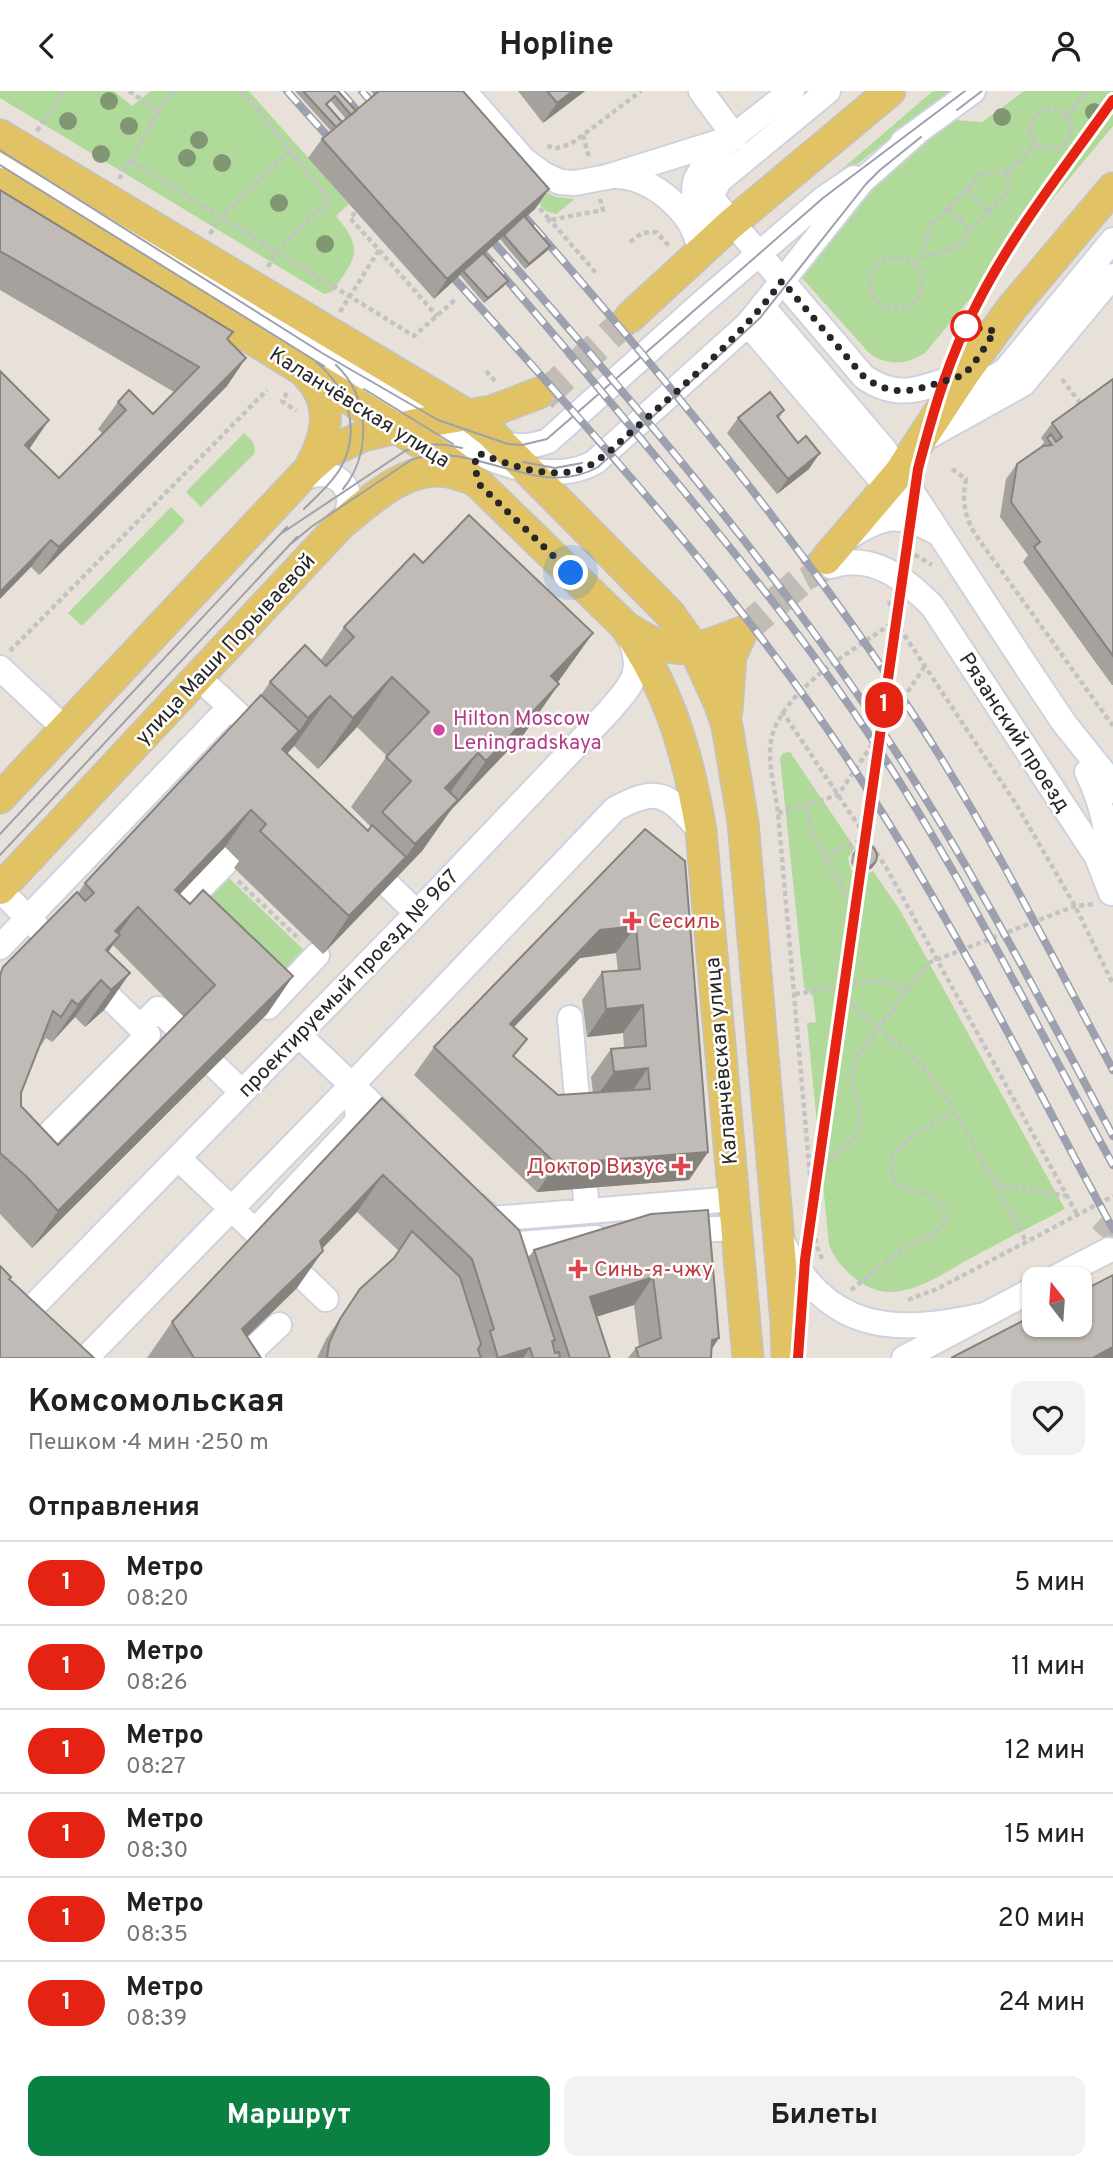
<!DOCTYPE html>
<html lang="ru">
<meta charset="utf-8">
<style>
:root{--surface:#fff;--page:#f2f2f2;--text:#202124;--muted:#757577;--line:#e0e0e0;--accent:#0b8043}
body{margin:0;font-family:Overpass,sans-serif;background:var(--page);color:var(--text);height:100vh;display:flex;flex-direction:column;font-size:26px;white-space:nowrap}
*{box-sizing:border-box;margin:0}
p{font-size:23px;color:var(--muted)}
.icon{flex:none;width:38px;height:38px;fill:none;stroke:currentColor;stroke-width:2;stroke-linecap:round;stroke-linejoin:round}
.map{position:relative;height:1267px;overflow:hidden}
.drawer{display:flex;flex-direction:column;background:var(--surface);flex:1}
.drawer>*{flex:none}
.badge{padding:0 14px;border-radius:23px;font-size:24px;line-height:46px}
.needle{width:46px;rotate:343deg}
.controls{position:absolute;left:1022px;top:1176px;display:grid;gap:14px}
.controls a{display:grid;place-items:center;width:70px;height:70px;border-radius:14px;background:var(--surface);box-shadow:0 2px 5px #0004;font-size:35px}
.you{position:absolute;width:35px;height:35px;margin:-18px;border:5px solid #fff;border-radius:50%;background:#1a73e8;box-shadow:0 0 0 10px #1a73e833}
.map>.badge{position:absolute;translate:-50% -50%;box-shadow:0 0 0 4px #fff}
h2{padding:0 28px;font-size:26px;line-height:63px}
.round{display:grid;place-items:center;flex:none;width:74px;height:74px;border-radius:14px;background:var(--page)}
.headline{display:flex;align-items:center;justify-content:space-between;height:119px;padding:0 28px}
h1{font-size:33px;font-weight:700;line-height:52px}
.primary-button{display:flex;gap:14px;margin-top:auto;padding:14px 28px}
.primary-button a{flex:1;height:80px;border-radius:14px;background:var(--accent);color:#fff;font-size:28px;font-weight:700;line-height:80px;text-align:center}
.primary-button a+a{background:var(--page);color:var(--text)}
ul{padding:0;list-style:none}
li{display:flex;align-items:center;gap:21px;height:84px;padding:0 28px;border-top:2px solid var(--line)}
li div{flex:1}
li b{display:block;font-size:26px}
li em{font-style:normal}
li .badge{min-width:77px;font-weight:700;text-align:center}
header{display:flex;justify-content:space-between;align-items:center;height:91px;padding:0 28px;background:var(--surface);font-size:32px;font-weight:700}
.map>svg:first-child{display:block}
.green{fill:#b0da9a}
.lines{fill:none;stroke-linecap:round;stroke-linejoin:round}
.minor-tunnel{stroke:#c1bcb5;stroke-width:24;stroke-dasharray:24 12;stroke-linecap:butt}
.major-tunnel{stroke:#c1bcb5;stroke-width:30;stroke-dasharray:30 15;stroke-linecap:butt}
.minor-casing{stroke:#cfd2de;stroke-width:28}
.major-casing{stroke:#c3c3c3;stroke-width:33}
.path{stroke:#c3c3c3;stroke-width:4.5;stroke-dasharray:5 3.5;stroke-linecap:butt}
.minor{stroke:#fff;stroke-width:24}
.major{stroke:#e1c365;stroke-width:30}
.tram{stroke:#9da0af;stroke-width:2}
.rail-casing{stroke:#9da0af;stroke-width:8}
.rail{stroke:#fff;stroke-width:5;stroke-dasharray:16;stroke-linecap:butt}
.tree{fill:#819773}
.wall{fill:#a5a19d;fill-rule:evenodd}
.shaded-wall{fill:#86837f}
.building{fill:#c0bbb6;stroke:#86837f;stroke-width:2;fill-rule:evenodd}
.line-casing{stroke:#fff;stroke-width:16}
.line{stroke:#e42313;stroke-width:10}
.walk{stroke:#272727;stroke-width:7;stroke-dasharray:0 12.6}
.stop-dot{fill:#fff;stroke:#e42313;stroke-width:3.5}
.hotel-dot{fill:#d1479c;stroke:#fff;stroke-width:2.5}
.health-dot{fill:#e0444e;stroke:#fff;stroke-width:2.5}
.labels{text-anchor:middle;stroke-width:5;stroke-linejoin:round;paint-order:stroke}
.street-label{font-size:21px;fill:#272727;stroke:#fff}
.hotel-label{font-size:21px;fill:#b23c85;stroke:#fff;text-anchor:start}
.health-label{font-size:21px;fill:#be3a42;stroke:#fff;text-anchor:start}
</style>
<header><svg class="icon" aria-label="back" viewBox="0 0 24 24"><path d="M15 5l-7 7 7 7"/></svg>Hopline<svg class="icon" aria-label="person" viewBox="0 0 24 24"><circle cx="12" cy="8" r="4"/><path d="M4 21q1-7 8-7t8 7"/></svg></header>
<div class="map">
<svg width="1113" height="1267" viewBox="0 0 1113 1267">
<rect width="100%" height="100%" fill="#e8e1d9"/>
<!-- green -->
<path class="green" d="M0 0H114L132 15 151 0H249L349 113 336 125C365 160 356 166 332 201L324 203 0 7Z
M933 0H952L764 145Z
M1024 0H1113V35L925 262C906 274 889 275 870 263L801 186 871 98 921 54 955 29 982 31Z
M517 89 556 106 575 108 556 123 546 120Z
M244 342C251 349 257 353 254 363L201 416 186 401Z
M171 416 185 430 82 535 68 522Z
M790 661 855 757 848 767 851 779 862 785 873 780 900 819 1065 1118C1033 1134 1001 1151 969 1168 946 1181 918 1201 890 1201 866 1202 837 1176 829 1154L807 932 816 931 813 905 804 896 780 667 783 662Z
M228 786 311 866 269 909 185 829Z"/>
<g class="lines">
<!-- minor-tunnel -->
<path class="minor-tunnel" d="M805 488 831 475
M1101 1145 1113 1132"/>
<!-- major-tunnel -->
<path class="major-tunnel" d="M542 306 630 226
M742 541 826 468"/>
<defs>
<path id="minor" d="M464 0 524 69 543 83 560 91 575 92 607 86 735 46
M701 0 735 46
M828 0 720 89 713 101 714 110 864 286C899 311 926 296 964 283
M903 51 973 0
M0 66 313 262 474 360C509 377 559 392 595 371L748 233 862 90 915 43
M615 85C649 85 687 116 697 148
M698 164C716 136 689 120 695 92 700 66 769 18 792 0
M763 216 884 358 1022 569 1064 632 1104 682 1113 700
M748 233 887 396 899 407
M946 312 1005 280 1113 149
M922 349 1023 293 1113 185
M493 350C513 357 528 357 548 350L703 211 823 108 854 87
M296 392C329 367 366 398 341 433
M849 446C885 422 901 422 938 442
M831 475C871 461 906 488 933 516L1097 766 1111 802
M0 577 65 638
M198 586 241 626
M1087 681C1104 715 1110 750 1111 787
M389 795 417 822
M0 799 39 838
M165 833 233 764
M0 856 230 616
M268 916 317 864
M570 927 579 1030
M140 936 158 918 181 940
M299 944 397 1037
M216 976 242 1001
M25 1067 148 944 89 886
M178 1067 255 1140 358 1030 357 1016 365 1007
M585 1097 587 1120
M479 1116 492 1128 734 1108
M678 1140 736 1137
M780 1146C825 1241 892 1245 985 1224
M506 1154 596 1147
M299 1182 326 1208
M1053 1188 1109 1159
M18 1231 417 822 610 619C630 595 644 583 631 550
M86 1267 352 994 615 718C661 693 668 705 701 740
M253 1267 249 1262 279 1234
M904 1267 1034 1198"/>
<path id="major" d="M0 44 469 325 490 341 670 523 694 557 720 614 727 635 743 731 786 1232 787 1267
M0 92 440 364 480 394 625 535C670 599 688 663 701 740L748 1267
M630 226 731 133 890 0
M307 284C335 312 327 345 310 376
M826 468 899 382 964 283 1011 218 1113 97
M631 539C675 568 696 559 742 541
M727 620 731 565 742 541
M0 707 309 378 327 362 363 345 420 332 492 320 539 302
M0 798 341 433C376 405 417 364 465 386"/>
</defs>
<!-- minor casing -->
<use href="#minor" class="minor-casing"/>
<!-- major casing -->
<use href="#major" class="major-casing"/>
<!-- path -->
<path class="path" d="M129 0 159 21
M239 0 244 3 330 109 276 160 268 176
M1031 38a20 20 0 1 1 40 0a20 20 0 1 1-40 0Z
M1066 24 1089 0
M37 40 64 0
M583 44 589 67
M547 55 557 57 571 53 641 0
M130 70 414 245 457 207
M119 88 168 5 176 0
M967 98 990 121
M534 111 550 129 603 119 600 108
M947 117 971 140
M547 131 550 129 596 182
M210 143 220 126 290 60
M630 151 642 142 656 141 671 157
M379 159 437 225
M922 166 931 134 984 81H1008L1037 52
M870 192a26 26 0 1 1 52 0a26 26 0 1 1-52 0Z
M914 173 922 166 954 157 1008 102V81
M340 221 379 159 350 127 358 119
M486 280 497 292
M1062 288 1080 312
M287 302 282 310 296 320
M1079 320 1075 315 1083 309 1085 312
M952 378 966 388C962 410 964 424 975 443L1113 635
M900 455 932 474
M895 530 1016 713 1075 815 1113 893
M10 560 267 299
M782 620 886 776 1078 1125
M806 715 812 741 851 814 850 843 844 895 848 908 858 920 913 965 937 993 969 1044 1027 1152
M778 722 838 704 925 575
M824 764 867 747
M238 790 300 849
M795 903 871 890H884L907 900
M812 1079C826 1069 845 1059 855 1045 872 1020 841 998 857 966L928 872 1075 815 1094 813
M996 1093 1067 1105
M822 1168 816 1153 778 722C776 703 770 683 770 663 768 605 853 560 895 530L888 507
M851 1199 900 1160 940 1139 945 1130C945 1123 944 1115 939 1110 924 1095 890 1107 891 1074 891 1066 894 1061 900 1055 915 1041 937 1031 955 1019
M908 1209 939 1197 1113 1105"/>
<!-- minor -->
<use href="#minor" class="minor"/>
<!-- major -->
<use href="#major" class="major"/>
<!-- tram -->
<path class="tram" d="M957 19 982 0
M0 59 322 262 438 329 508 353 522 354 547 348 823 107 965 0
M0 74 324 275
M336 274C370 306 372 362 343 398
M364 298 453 353
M523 371 555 377 582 372
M304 418C316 406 331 393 340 378 362 340 348 297 316 271
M282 442 405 360C424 352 441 352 462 357
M292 452 311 436 411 369C472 346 537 411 598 376L760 227 866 93 880 79 921 46
M0 743 287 436
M0 764 297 446"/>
<defs>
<path id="rail" d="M287 0 338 57
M340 0 369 33
M362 0 382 24
M512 111C659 279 803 452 924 640 994 749 1052 865 1113 979
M484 140C628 305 774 473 894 658 975 782 1043 914 1113 1045
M471 148C539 225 604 303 669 382 745 474 820 567 885 668 969 798 1038 938 1113 1074
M443 175C589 338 739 500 858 684 953 829 1030 986 1113 1138"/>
</defs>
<!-- rail casing -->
<use href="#rail" class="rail-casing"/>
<!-- rail -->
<use href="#rail" class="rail"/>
</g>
<!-- trees -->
<g class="tree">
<circle cx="109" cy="10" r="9"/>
<circle cx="1094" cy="21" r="9"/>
<circle cx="1002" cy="26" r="9"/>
<circle cx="68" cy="30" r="9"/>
<circle cx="129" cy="35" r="9"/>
<circle cx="199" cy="49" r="9"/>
<circle cx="101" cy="63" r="9"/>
<circle cx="187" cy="67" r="9"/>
<circle cx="222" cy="72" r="9"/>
<circle cx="279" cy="112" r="9"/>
<circle cx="325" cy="153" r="9"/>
</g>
<!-- wall -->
<path class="wall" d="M295 0H338L356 20 374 4 371 0H463L535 118 525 126 550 155 547 160 525 178 500 148 484 163 504 195 484 212 460 184 434 208 308 67 322 48 331 40ZM331 10 346 28 342 31 327 14Z
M518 0H585L543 32Z
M0 99 233 241 228 249 227 295 39 484 31 476 29 358 59 387 103 343 98 338 118 311 153 323 174 301 0 199Z
M1113 288V594H1112L1023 471 1028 464 1000 426 1006 388 1017 373 1040 357 1044 351 1041 347 1052 332Z
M784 319 779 327 798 352 809 378 777 403 727 342 738 327Z
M423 472 593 542 558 591 559 593 524 643 450 720 422 760 323 863 234 777 239 770 225 756 180 803 190 813 293 885 267 923 32 1157 0 1123V881L3 876 78 802 85 792 261 604 270 591 321 569 344 536ZM357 636 387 665 351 716 371 736 368 740 287 663 294 655 318 678ZM113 854 184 926 58 1054 21 1015V1002L37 960 46 947 52 951 75 926 85 936 104 919 130 882 108 861Z
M645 738 708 1061 689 1089 537 1101 414 984 434 956ZM616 862 618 880 602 881 582 909 587 946 623 942 624 957 611 958 591 986 593 1002 558 1004 514 966V936L580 867Z
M856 758 872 777 864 781 856 780 851 772 852 763Z
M382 1007 528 1167 534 1159 651 1123 712 1258 711 1267H628L636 1257 639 1255 634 1214 596 1226 610 1267H317L326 1248 360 1198 393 1169 399 1160 357 1121 322 1158 297 1197 247 1246 261 1267H147L172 1231Z"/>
<!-- shaded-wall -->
<path class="shaded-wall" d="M573 0H585L543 32 557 12Z
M549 98 535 118 505 145 504 144 500 148 464 181 463 180 460 184 434 208 447 188Z
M550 155 547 160 525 178 529 173Z
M508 190 504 195 484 212 488 207Z
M246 267 227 295 39 484 59 456Z
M49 329 30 357 5 382 25 354Z
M820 362 809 378 777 403 788 388Z
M51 449 31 476 0 508V501Z
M593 542 557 592 551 585Z
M392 586 357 636 318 678 353 627Z
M559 593 524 643 450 720 486 670Z
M330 605 294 655 256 696 282 658 299 640 308 627Z
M478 662 442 713 445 697Z
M458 709 422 760 323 863 349 825 406 766 415 753Z
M251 719 225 756 153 831 175 799Z
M876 772 872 777 864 781 856 780 859 775Z
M138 816 111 853 115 840Z
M636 835 616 862 580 867 490 961 510 933 600 839Z
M120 844 94 881 106 859Z
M130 882 104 919 85 936 111 899Z
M293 885 267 923 32 1157 58 1120Z
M101 889 75 926 52 951 78 914Z
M643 914 623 942 587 946 606 918Z
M648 977 629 1005 594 1009 614 981Z
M708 1061 689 1089 537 1101 556 1073Z
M383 1084 357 1121 294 1187 320 1150Z
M323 1160 297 1197 225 1267 242 1238Z
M653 1186 634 1214 570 1234 590 1206Z
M719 1247 706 1267 712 1249Z
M1113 1256V1267H1093Z
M530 1257 523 1267H500Z"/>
<!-- building -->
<path class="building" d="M303 0H338L356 20 351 24 335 5 326 13 342 31 336 36Z
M379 0H463L549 98 447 188 322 48Z
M547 0H573L557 12Z
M0 99 233 241 227 248 246 267 59 456 51 449 0 501V280L49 329 25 354 59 387 126 319 118 311 129 299 153 323 199 276 0 160Z
M524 125 550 155 529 173 504 144Z
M483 162 508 190 488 207 463 180Z
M1113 288V565L1034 456 1040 451 1011 411 1017 373 1043 355 1052 354 1047 347 1051 343 1056 351 1062 346 1052 332Z
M770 301 784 319 777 325 798 352 806 345 820 362 788 388 738 327Z
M469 424 593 542 551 585 559 593 486 670 478 662 445 697 458 709 415 753 382 721 411 690 386 666 429 621 392 586 353 627 330 605 308 627 270 591 305 554 326 575 354 546 344 536 414 463 423 472Z
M261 604 299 640 282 658 368 740 372 734 406 766 349 825 260 740 266 733 251 719 175 799 190 813 203 799 293 885 58 1120 26 1085 0 1062V885L3 876 77 801 85 810 94 802 85 792ZM138 816 215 894 58 1054 21 1015V1002L53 920 61 926 72 909 78 914 101 889 111 899 130 882 106 859 120 844 115 840Z
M645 738 685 770 708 1061 556 1073 434 956ZM636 835 640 878 602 881 606 918 643 914 646 955 611 958 614 981 648 977 650 998 558 1004 513 965 527 948 510 933 600 839Z
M855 765a11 11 0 1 1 22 0a11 11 0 1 1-22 0Z
M382 1007 519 1139 555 1249 552 1250 555 1262 559 1261 560 1267H533L530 1257 498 1267 490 1240 494 1238 472 1168 383 1084 320 1150 323 1160 242 1238 261 1267H194L172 1231Z
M708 1119 719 1247 712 1249 711 1267H639L636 1257 661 1247 653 1186 590 1206 610 1267H570L534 1159 651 1123Z
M412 1140 460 1186 481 1253 478 1258 481 1267H327L329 1252 340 1228 360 1198 394 1167Z
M0 1175 11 1186 9 1188 94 1267H0Z
M1113 1184V1256L1093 1267H951L1034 1224V1234H1080V1201Z"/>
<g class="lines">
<defs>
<path id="line" d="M798 1267 805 1169 918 378C933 321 949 265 977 213 1014 140 1066 75 1113 9"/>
</defs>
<!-- line casing -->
<use href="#line" class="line-casing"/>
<!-- line -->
<use href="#line" class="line"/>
<!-- walk -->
<path class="walk" d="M571 482 480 394 474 375 478 362C511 374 552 391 587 376 595 372 603 365 610 360 669 306 734 255 782 190L864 286C892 306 910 301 941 291 948 289 957 287 962 284 973 278 988 250 995 240L966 235"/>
</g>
<!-- markers -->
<circle class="stop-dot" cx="966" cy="235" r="14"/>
<circle class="hotel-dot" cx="439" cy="639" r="7"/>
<g class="health-dot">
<path d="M628.5 819.5h7v7h7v7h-7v7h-7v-7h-7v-7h7z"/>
<path d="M677.5 1064.5h7v7h7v7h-7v7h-7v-7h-7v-7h7z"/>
<path d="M574.5 1167.5h7v7h7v7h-7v7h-7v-7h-7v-7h7z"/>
</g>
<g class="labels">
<!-- street labels -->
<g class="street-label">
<text transform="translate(360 316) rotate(32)" y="7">Каланчёвская улица</text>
<text transform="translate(225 558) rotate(-47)" y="7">улица Маши Порываевой</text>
<text transform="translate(1015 641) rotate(57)" y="7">Рязанский проезд</text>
<text transform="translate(348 892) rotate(-46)" y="7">проектируемый проезд № 967</text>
<text transform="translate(721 970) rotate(-95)" y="7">Каланчёвская улица</text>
</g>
<!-- hotel labels -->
<g class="hotel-label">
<text x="453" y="634">Hilton Moscow<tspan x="453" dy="24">Leningradskaya</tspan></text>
</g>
<!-- health labels -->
<g class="health-label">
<text x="648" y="837">Сесиль</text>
<text x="665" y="1082" text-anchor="end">Доктор Визус</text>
<text x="594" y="1185">Синь-я-чжу</text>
</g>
</g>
</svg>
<div class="controls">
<a><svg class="needle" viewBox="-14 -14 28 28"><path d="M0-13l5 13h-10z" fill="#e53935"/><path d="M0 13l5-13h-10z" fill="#757577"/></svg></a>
</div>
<div class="you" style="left:571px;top:482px"></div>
<b class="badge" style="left:884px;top:614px;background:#e42313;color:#fff">1</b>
</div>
<section class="drawer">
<div class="headline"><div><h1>Комсомольская</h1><p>Пешком · 4 мин · 250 m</p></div><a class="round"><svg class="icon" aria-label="heart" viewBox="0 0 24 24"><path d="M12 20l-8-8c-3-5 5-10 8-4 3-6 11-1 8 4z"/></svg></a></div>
<h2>Отправления</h2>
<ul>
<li><span class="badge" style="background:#e42313;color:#fff">1</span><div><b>Метро</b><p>08:20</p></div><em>5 мин</em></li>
<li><span class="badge" style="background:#e42313;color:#fff">1</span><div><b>Метро</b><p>08:26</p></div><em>11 мин</em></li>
<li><span class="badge" style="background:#e42313;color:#fff">1</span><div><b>Метро</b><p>08:27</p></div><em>12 мин</em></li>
<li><span class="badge" style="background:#e42313;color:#fff">1</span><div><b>Метро</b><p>08:30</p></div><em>15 мин</em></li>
<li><span class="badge" style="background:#e42313;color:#fff">1</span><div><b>Метро</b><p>08:35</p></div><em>20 мин</em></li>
<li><span class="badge" style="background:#e42313;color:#fff">1</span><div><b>Метро</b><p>08:39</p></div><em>24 мин</em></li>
</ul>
<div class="primary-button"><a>Маршрут</a><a>Билеты</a></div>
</section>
